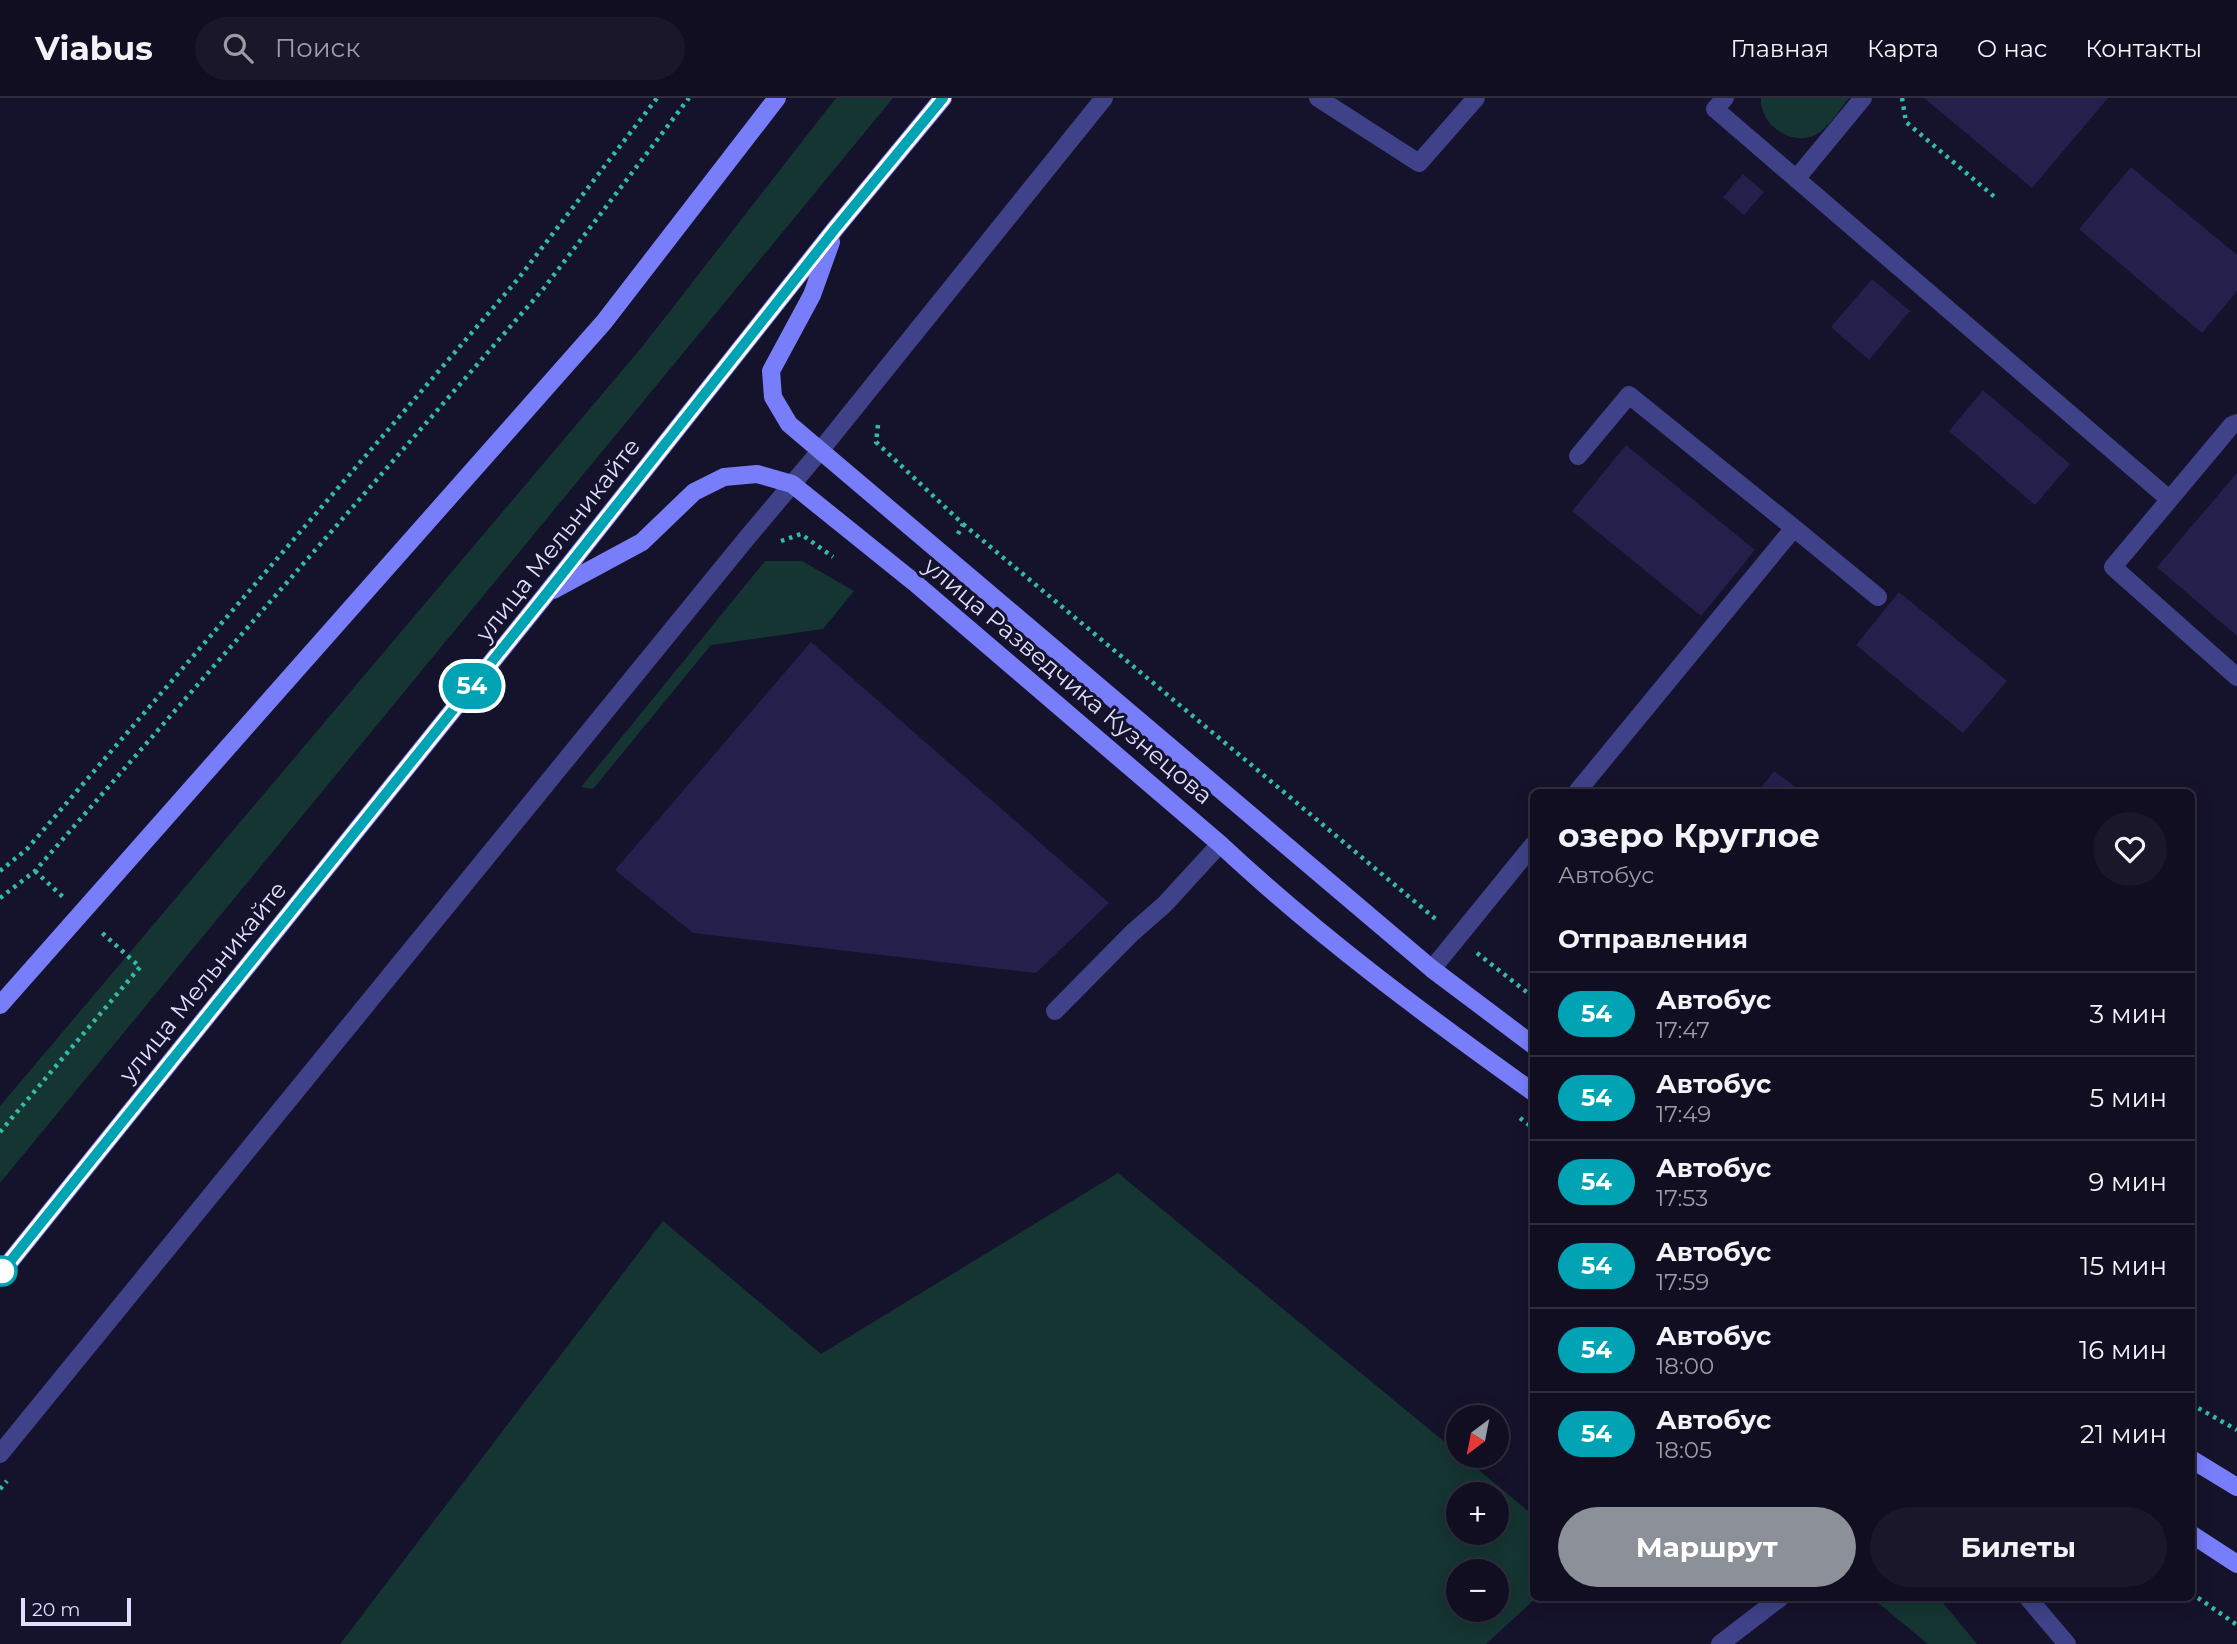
<!DOCTYPE html>
<html lang="ru">
<meta charset="utf-8">
<style>
:root{--surface:#100e20;--page:#191729;--text:#f1f3f6;--muted:#9c9ca5;--line:#302e3e;--accent:#8c9099}
body{margin:0;font-family:Montserrat,sans-serif;background:var(--page);color:var(--text);height:100vh;display:flex;flex-direction:column;font-size:26px;white-space:nowrap}
*{box-sizing:border-box;margin:0}
p{font-size:23px;color:var(--muted)}
.icon{flex:none;width:38px;height:38px;fill:none;stroke:currentColor;stroke-width:2;stroke-linecap:round;stroke-linejoin:round}
.map{position:relative;flex:1;overflow:hidden}
.drawer{position:absolute;left:1530px;top:691px;width:665px;height:812px;display:flex;flex-direction:column;background:var(--surface);border-radius:10px;box-shadow:0 4px 18px #0003,0 0 0 2px var(--line)}
.drawer>*{flex:none}
.badge{padding:0 14px;border-radius:23px;font-size:24px;line-height:46px}
.needle{width:46px;rotate:212deg}
.controls{position:absolute;left:1446px;top:1307px;display:grid;gap:14px}
.controls a{display:grid;place-items:center;width:63px;height:63px;border-radius:50%;background:var(--surface);box-shadow:0 4px 18px #0003,0 0 0 2px var(--line);font-size:35px}
.scale{position:absolute;left:21px;bottom:18px;width:110px;box-sizing:border-box;padding-left:7px;border:4px solid #dfdefe;border-top:0;font-size:19px;line-height:24px;white-space:nowrap;color:#dfdefe;-webkit-text-stroke:5px #15122b;paint-order:stroke}
.map>.badge{position:absolute;translate:-50% -50%;box-shadow:0 0 0 4px #fff}
h2{padding:0 28px;font-size:26px;line-height:63px}
.round{display:grid;place-items:center;flex:none;width:74px;height:74px;border-radius:37px;background:var(--page)}
.overview{display:flex;align-items:center;justify-content:space-between;height:119px;padding:0 28px}
h1{font-size:33px;font-weight:700;line-height:52px}
.action{display:flex;gap:14px;margin-top:auto;padding:14px 28px}
.action a{flex:1;height:80px;border-radius:42px;background:var(--accent);color:#fff;font-size:28px;font-weight:700;line-height:80px;text-align:center}
.action a+a{background:var(--page);color:var(--text)}
ul{padding:0;list-style:none}
li{display:flex;align-items:center;gap:21px;height:84px;padding:0 28px;border-top:2px solid var(--line)}
li div{flex:1}
li b{display:block;font-size:26px}
li em{font-style:normal}
li .badge{min-width:77px;font-weight:700;text-align:center}
header{display:flex;align-items:center;gap:42px;box-sizing:border-box;height:98px;padding:0 35px;background:var(--surface);border-bottom:2px solid var(--line)}
header strong{font-size:33px}
nav{display:flex;gap:38px;margin-inline-start:auto;font-size:24px}
.search{width:490px;height:63px;background:var(--page);display:flex;align-items:center;gap:18px;box-sizing:border-box;padding:0 24px;border-radius:38px;color:var(--muted);font-size:26px}
.map>svg:first-child{display:block}
.green{fill:#153532;fill-rule:evenodd}
.building{fill:#251f4c}
.lines{fill:none;stroke-linecap:round;stroke-linejoin:round}
.path{stroke:#35baa8;stroke-width:4.5;stroke-dasharray:3.5 5;stroke-linecap:butt}
.service{stroke:#3f4288;stroke-width:18}
.secondary{stroke:#787efa;stroke-width:18}
.line-casing{stroke:#fff;stroke-width:16}
.line{stroke:#00a3b4;stroke-width:10}
.stop-dot{fill:#fff;stroke:#00a3b4;stroke-width:3.5}
.labels{text-anchor:middle;stroke-width:6;stroke-linejoin:round;paint-order:stroke}
.street-label{font-size:24px;fill:#dfdefe;stroke:#15122b}
</style>
<header>
<strong>Viabus</strong>
<div class="search"><svg class="icon" aria-label="search" viewBox="0 0 24 24"><circle cx="10" cy="10" r="6"/><path d="M15 15l6 6"/></svg>Поиск</div>
<nav><a>Главная</a><a>Карта</a><a>О нас</a><a>Контакты</a></nav>
</header>
<div class="map">
<svg width="2237" height="1546" viewBox="0 0 2237 1546">
<rect width="100%" height="100%" fill="#15122b"/>
<!-- green -->
<path class="green" d="M836 0H893L0 1085V1008L642 249Z
M1761 0H1849C1840 11 1831 26 1820 34 1796 52 1759 28 1761 0Z
M765 463H802L854 493 823 531 711 547 593 691 581 689Z
M1118 1075 1458 1355V1358H1462L1533 1417V1500H1536L1486 1546H340L663 1123 821 1256ZM1496 1396V1435H1458V1396ZM1458 1474H1496V1512H1458Z
M1872 1500H1939L1977 1546H1928Z"/>
<!-- building -->
<path class="building" d="M1924 0H2108L2032 90Z
M2131 69 2237 157V193L2202 235 2079 131Z
M1743 76 1764 94 1744 117 1723 99Z
M1872 181 1910 213 1869 262 1831 229Z
M1983 292 2070 366 2035 407 1949 333Z
M1626 347 1755 452 1701 518 1572 413Z
M2237 375V538L2157 469Z
M1899 494 2007 583 1963 635 1856 547Z
M811 544 1109 805 1036 875 693 835 615 772Z
M1774 673 1803 695H1757Z"/>
<g class="lines">
<!-- path -->
<path class="path" d="M1902 0 1906 24 1997 101
M878 327 876 344 963 426 958 436
M963 426 1438 823
M781 443 801 436 833 459
M0 773 27 751 518 181 657 0
M35 773 63 799
M0 800 35 773 544 190 689 0
M1477 855 1533 899
M1520 1020 1533 1030
M0 1034 140 869 100 833
M2191 1306 2237 1332
M0 1391 7 1383
M2191 1495 2237 1527"/>
<!-- service -->
<path class="service" d="M1318 0 1419 65 1476 0
M1725 0 1715 11 2169 401
M1796 81 1863 0
M2237 325 2232 327 2113 469 2237 579
M1794 430 1878 499
M1576 695 1794 430 1629 297 1578 358
M1432 871 1533 747
M1055 913 1132 835 1165 806 1220 746
M0 1356 746 441 820 353 1104 0
M2028 1500 2067 1546
M1720 1546 1780 1500"/>
<!-- secondary -->
<path class="secondary" d="M831 144 812 197 771 273 773 299 789 326 1432 871 1533 947
M553 492 642 444 694 394 724 379 757 376 792 386 915 485 1220 746C1317 837 1425 917 1533 994
M0 907 604 224 777 0
M0 1176 547 495 835 131 943 0
M2191 1361 2237 1389
M2191 1436 2237 1466"/>
</g>
<g class="lines">
<defs>
<path id="line" d="M0 1176 547 495 835 131 943 0"/>
</defs>
<!-- line casing -->
<use href="#line" class="line-casing"/>
<!-- line -->
<use href="#line" class="line"/>
</g>
<!-- markers -->
<circle class="stop-dot" cx="2" cy="1173" r="14"/>
<g class="labels">
<!-- street labels -->
<g class="street-label">
<text transform="translate(558 442) rotate(-52)" y="8">улица Мельникайте</text>
<text transform="translate(1068 583) rotate(40)" y="8">улица Разведчика Кузнецова</text>
<text transform="translate(203 884) rotate(-51)" y="8">улица Мельникайте</text>
</g>
</g>
</svg>
<div class="controls">
<a><svg class="needle" viewBox="-14 -14 28 28"><path d="M0-13l5 13h-10z" fill="#e53935"/><path d="M0 13l5-13h-10z" fill="#9c9ca5"/></svg></a>
<a>+</a>
<a>−</a>
</div>
<div class="scale">20 m</div>
<b class="badge" style="left:472px;top:588px;background:#00a3b4;color:#fff">54</b>
<section class="drawer">
<div class="overview"><div><h1>озеро Круглое</h1><p>Автобус</p></div><a class="round"><svg class="icon" aria-label="heart" viewBox="0 0 24 24"><path d="M12 20l-8-8c-3-5 5-10 8-4 3-6 11-1 8 4z"/></svg></a></div>
<h2>Отправления</h2>
<ul>
<li><span class="badge" style="background:#00a3b4;color:#fff">54</span><div><b>Автобус</b><p>17:47</p></div><em>3 мин</em></li>
<li><span class="badge" style="background:#00a3b4;color:#fff">54</span><div><b>Автобус</b><p>17:49</p></div><em>5 мин</em></li>
<li><span class="badge" style="background:#00a3b4;color:#fff">54</span><div><b>Автобус</b><p>17:53</p></div><em>9 мин</em></li>
<li><span class="badge" style="background:#00a3b4;color:#fff">54</span><div><b>Автобус</b><p>17:59</p></div><em>15 мин</em></li>
<li><span class="badge" style="background:#00a3b4;color:#fff">54</span><div><b>Автобус</b><p>18:00</p></div><em>16 мин</em></li>
<li><span class="badge" style="background:#00a3b4;color:#fff">54</span><div><b>Автобус</b><p>18:05</p></div><em>21 мин</em></li>
</ul>
<div class="action"><a>Маршрут</a><a>Билеты</a></div>
</section>
</div>
